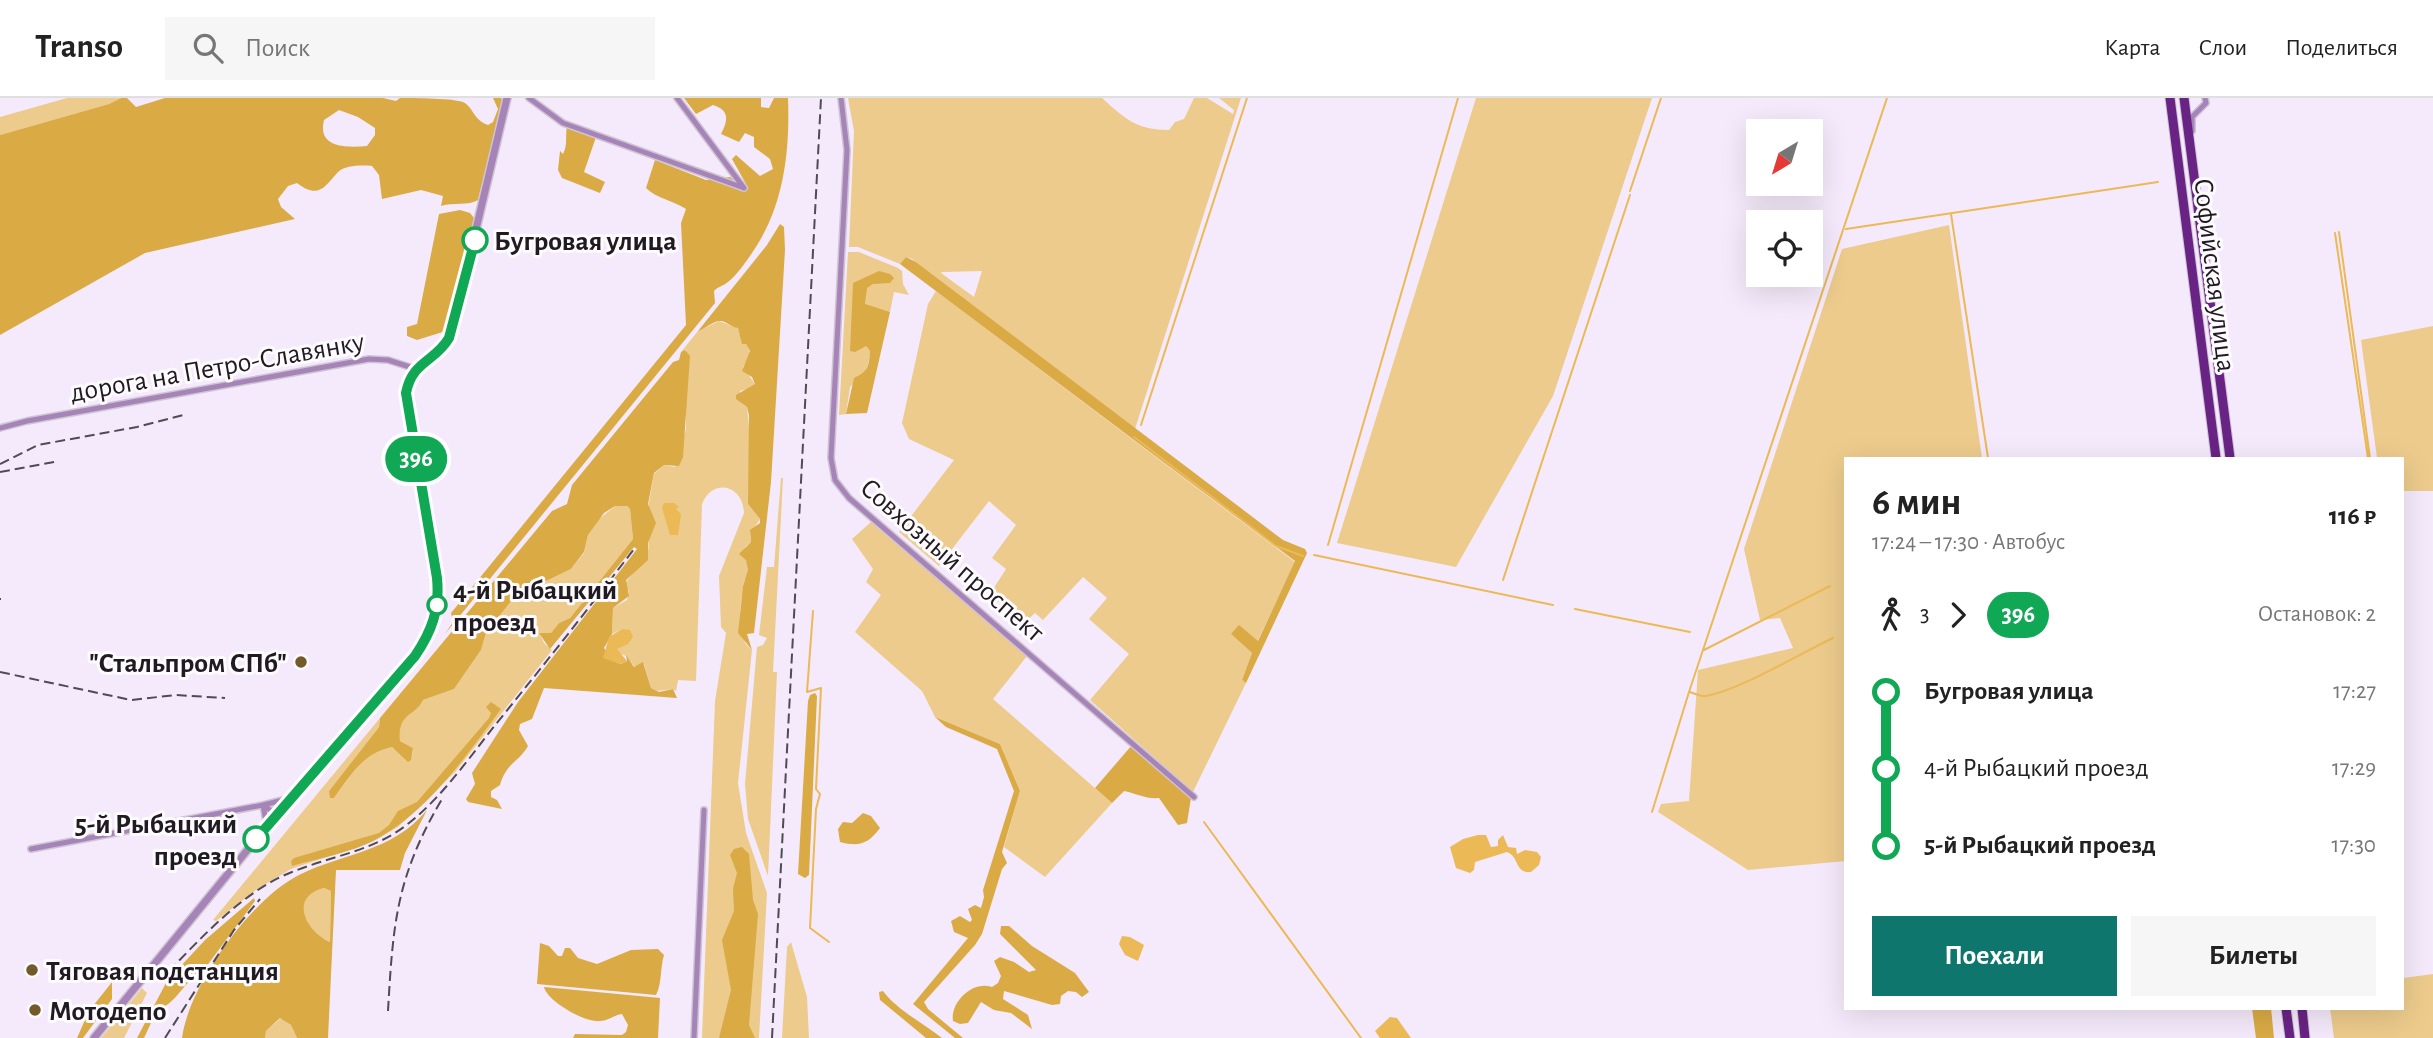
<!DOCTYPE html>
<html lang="ru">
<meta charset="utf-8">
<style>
:root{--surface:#fff;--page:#f6f6f6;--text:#222;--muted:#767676;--line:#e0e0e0;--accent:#0f766e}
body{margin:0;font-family:"Alegreya Sans",sans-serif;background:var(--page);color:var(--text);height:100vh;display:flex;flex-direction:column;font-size:26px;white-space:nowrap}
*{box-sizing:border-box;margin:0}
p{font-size:23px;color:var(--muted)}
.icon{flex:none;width:38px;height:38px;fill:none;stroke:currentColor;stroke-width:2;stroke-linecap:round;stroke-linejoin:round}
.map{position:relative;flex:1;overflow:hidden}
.details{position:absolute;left:1844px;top:359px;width:560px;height:553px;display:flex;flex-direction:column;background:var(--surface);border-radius:0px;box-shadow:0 7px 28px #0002}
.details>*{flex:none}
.badge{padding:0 14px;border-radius:23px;font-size:24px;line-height:46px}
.needle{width:46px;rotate:218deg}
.tools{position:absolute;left:1746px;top:21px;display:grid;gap:14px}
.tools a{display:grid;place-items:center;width:77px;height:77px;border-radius:0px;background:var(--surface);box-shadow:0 7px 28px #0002;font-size:35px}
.map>.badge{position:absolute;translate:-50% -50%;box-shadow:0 0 0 4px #fff}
.legs{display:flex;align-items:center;gap:10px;height:77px;padding:0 28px;font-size:23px}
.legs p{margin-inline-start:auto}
.head{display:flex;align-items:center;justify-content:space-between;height:119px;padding:0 28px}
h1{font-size:38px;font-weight:700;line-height:52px}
.button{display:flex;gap:14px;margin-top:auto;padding:14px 28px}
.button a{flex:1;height:80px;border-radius:0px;background:var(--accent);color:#fff;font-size:28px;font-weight:700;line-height:80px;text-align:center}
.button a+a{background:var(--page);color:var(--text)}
ul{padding:0 28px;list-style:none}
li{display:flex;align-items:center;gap:24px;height:77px;font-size:26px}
li i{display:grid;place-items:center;width:10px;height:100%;margin:0 9px;background:currentColor}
li i::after{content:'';width:18px;height:18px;margin:-9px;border:5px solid;border-radius:50%;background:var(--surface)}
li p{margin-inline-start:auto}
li:first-child i{background:linear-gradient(#0000 50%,currentColor 0)}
li:last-child i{background:linear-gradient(currentColor 50%,#0000 0)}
header{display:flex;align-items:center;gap:42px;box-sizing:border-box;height:98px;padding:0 35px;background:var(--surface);border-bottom:2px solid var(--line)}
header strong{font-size:33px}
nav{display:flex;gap:38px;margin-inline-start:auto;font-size:24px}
.search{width:490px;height:63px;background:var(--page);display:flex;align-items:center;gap:18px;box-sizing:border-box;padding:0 24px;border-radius:0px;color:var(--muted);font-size:26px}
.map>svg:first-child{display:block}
.green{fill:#eccb8c;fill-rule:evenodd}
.forest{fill:#daaa45;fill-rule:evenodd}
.water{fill:#ebb956}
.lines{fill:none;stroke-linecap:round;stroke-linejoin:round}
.stream{stroke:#ebb956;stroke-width:2}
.minor-casing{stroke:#cec5d4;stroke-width:8}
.tertiary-casing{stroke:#cec5d4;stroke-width:10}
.primary-casing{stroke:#cec5d4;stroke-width:11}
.minor{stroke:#a784b8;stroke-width:5}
.tertiary{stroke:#a784b8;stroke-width:7}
.primary{stroke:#692384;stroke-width:9}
.rail{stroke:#504b53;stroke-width:2;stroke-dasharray:10 5;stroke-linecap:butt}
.line-1-casing{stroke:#fff;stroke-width:16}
.line-1{stroke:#10a855;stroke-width:10}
.stop-1-dot{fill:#fff;stroke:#10a855;stroke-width:3.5}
.poi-dot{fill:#725a2a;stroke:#fdfbfe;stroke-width:2.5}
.labels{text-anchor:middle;stroke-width:6;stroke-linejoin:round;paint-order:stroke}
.stop-label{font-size:28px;font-weight:bold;fill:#1f1b21;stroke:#fdfbfe;text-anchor:start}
.street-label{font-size:28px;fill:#1f1b21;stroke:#fdfbfe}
.poi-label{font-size:28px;font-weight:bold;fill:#1f1b21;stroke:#fdfbfe;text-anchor:start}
</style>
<header>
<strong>Transo</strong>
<div class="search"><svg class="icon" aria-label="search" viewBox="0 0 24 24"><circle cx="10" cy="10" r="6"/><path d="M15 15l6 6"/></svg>Поиск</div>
<nav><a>Карта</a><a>Слои</a><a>Поделиться</a></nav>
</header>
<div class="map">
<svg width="2433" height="940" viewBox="0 0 2433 940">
<rect width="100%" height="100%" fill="#f5eafb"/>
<!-- green -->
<path class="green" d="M67 0H121L109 6 0 37V19Z
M848 0H1102C1125 21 1137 32 1169 32L1175 24 1184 21 1194 0H1207L1233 16 1234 12 1219 0H1241L1135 331 912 161 906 159 900 166 858 149H849L854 33ZM982 173 974 199 941 175 942 174Z
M1476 0H1652L1553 298 1456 469 1337 445Z
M1949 127 1982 360H1846V763L1748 772 1658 714 1661 706 1689 703 1698 572 1793 550 1780 520 1760 522 1744 451 1842 151Z
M848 154H859L898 170 902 173 903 186 909 197 894 194 890 214 865 207 866 190 873 186 853 185 866 248 870 253C869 271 864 277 850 289L846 316 839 317Z
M936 193 1295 464 1257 544 1231 536 1252 555 1242 582 1246 585 1193 694 1090 602 1129 556 1089 521 1107 500 1083 479 1043 522 1035 515 1023 526 990 496 1006 471 992 460 1016 427 989 403 939 468 899 434 954 362 909 341 902 325 928 206Z
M719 223 738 230C740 242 750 246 750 258L743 269 755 286 752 290 740 293V304L747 309 751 350 748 406 760 421 750 436 751 444 745 449C745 457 748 465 748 472 748 478 743 483 743 489 741 510 733 538 752 552L738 685 746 735 767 795 759 940H702L715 603 726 535 721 529 719 478 744 415C743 386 712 380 702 406L696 583 678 582 676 593 673 591 657 593 651 590 644 566 635 569 626 558 619 555 617 552 622 531 612 536 613 510 627 502 629 494 625 486C631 475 644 466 648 453 649 450 648 446 649 442 653 430 657 421 648 410L654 376 664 367 675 369 686 331V252L681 254 698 233Z
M2433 228V393H2403V360H2377L2361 242Z
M781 380H783L773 574H777L768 778 748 721 745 686 757 549 763 547 767 540 759 537 767 469H774Z
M615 408H627L630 411 633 441 570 520 559 525 551 535 540 536 544 545 552 552 455 674 398 729 372 744 291 771 256 792 216 823 213 822 380 620 379 629 329 693 334 700C352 677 362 655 392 649L399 655 412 658 413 650 400 643C395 618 415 618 423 602L454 591 481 552 486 535 515 498 571 471 584 455 588 437 598 422Z
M871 424 1027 558 993 601 1112 705 1045 779 1004 749 1020 693 1000 646 935 619 922 593 855 534 881 497 866 484 873 471 852 441Z
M324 790 331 793 330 844C305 832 287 799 324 790Z
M791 844 807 899 809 940H782L787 849Z
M2433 876V940H2334L2330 910H2403V880Z
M142 890 147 895 124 940H101Z
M281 920 291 927 297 940H265L266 933Z"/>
<!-- forest -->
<path class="forest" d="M121 0H127L136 9 165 0H383L396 3 400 0C414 0 456 0 465 5 475 13 474 22 488 27L493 24 498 11 493 0H501L503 3 478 102C469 108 453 104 441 108L443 98 421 92 382 101 379 77 372 68C363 67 345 67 338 74 324 90 318 101 297 85L288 88 278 101 281 109 295 121 145 155 0 237V37L109 6ZM339 12 358 19 375 30V37L367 48C346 50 317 50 324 22Z
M684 0H761V9L769 10 774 0H788C790 54 784 109 752 155 746 164 736 178 728 184 723 188 719 188 714 193L715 205 445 536 453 524 451 515 686 227 681 125 686 111C674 103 656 100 646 90L655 62 706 82 730 79 740 87 746 86 732 61 736 57 760 78 773 71 770 61 754 49V39L745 35 739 44 721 36C728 23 730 12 713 7L696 16Z
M567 28 596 39 584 74 605 84 600 95 562 80 558 72 560 53 563 56C568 47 565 38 567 28Z
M460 112 470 115 474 120 449 232 417 242 407 238V229L417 226 439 116Z
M780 126 784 129 785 152 771 384 754 535 747 536 752 552 738 535 743 488 748 472 746 462 739 456 751 444 750 432 760 425V421L748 406 749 317 747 309 736 301V297L755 286 752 279 742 273 750 253 746 246H742L738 230C731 229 726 223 721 223 714 222 705 231 698 233L767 147Z
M906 159 916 164 1283 442 1305 451 1307 455 1246 585 1242 582 1252 555 1231 536 1239 527 1258 543 1295 463 900 166Z
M879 173 890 176 894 180 890 185 873 186 867 190 865 206 890 214 867 315 846 316 854 280C868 274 869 268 870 253L866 248 855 254 850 253 853 185Z
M685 252 690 258 683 359 679 368 664 367 654 375 648 406 656 425 648 445V462L626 482 629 498 613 510 612 536 604 550 613 563 621 566 627 563 626 557 634 569 643 564 651 590 659 594 673 591 677 600 544 590 532 621 520 626 519 632 528 648C519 664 506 665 500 687L491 693V699L497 702 502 711 468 704 466 701 475 686 472 675 518 604 637 451 634 449 550 551 539 535H551L559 525 570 520 633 441 630 411 627 408H615L604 415 588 437 584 454 571 471 515 498 486 535 481 552 454 591 423 602C415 619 397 615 400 643L413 650 411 662 408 664 392 649C363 655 351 677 334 700H330L329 693 379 629 380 620 552 413 567 406 572 387 673 264 679 262 681 254Z
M815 595 817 598 809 777 805 780 798 776 808 603 810 597Z
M491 604 501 611C465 659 429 713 375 742 350 755 319 760 292 768L291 763 294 760 379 735 389 727 398 713 417 704 489 620 491 615 486 609Z
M935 619 1000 646 1020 693 1002 754 1007 765 1002 771 982 836 975 847 924 904 928 911 963 940H955L913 906 968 840 954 834 951 823 960 818 970 824 972 822 968 811 975 807 981 810 984 799 983 792 1014 693 997 651 946 629Z
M1132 647 1188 696 1191 700 1187 725 1178 727 1159 700C1145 701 1138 696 1124 693L1112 705 1095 690Z
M427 712 405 755 400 772H336L328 940H297L291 927 280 920 266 933 265 940H182C189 887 251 801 299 777 345 754 391 755 427 712ZM324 790 331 793 330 844C306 833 288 799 324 790Z
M863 715 871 718 880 730C868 746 859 749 840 744L838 731 843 724 852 725Z
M742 749 749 756 753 802 758 816 749 927 755 940H719L731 892 722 842 734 813 733 791 737 775 730 757 734 751Z
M254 800 255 803 203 873C182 884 178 905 157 912L144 940H137L167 883 205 842Z
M1001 828H1009L1032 848 1075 875 1089 894 1082 899 1076 894 1068 893 1061 898 1060 906 1052 907 1004 893 1003 901 1028 917 1032 931 1011 915 994 912 981 904 968 925 960 926 953 923C950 904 973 882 992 889L998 885 1001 878 994 863 1000 859 1014 864 1029 874 1036 872 1000 836Z
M540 845 549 848 558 858H562L565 850H570L578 860 597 866 631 852 658 851 664 857C660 870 662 886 656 897L537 886Z
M112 884V901L83 940H77L89 913Z
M544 889 660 900 658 940H573L575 936 622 937 626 934 628 927 622 916C614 917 608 923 600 923 585 925 547 903 544 889Z
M883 893C897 912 923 925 942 940H926L880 902 879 894Z
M2252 910H2271L2274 940H2256Z"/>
<!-- water -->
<path class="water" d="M664 405H674L679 409 676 411 681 416 678 437H670L662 410Z
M622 531 630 532 633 539 628 546 617 551 627 563 621 566 603 560 609 539Z
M1478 737H1486L1491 749 1498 748V742L1503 737 1508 749 1516 750 1517 756 1525 752 1537 754 1541 759 1539 767 1531 774C1514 775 1520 759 1507 754L1475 764 1474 772 1470 775 1456 770 1450 749 1463 741Z
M1122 838 1130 839 1144 847 1138 863 1125 857 1119 846Z
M1390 919 1397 920 1411 940H1380L1375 933Z"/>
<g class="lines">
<!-- stream -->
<path class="stream" d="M1630 93 1661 0
M1951 116 1988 360
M1846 131 2158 84
M2339 134 2370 360
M2335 135 2368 360
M1141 327 1247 0
M1134 339 1276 448 1303 458
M1328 447 1458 0
M1314 457 1553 507
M1503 482 1630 97
M1575 511 1690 534
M813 513 807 594 821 590 816 691 820 696 816 711 810 830 829 844
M1704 552 1830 488
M1690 594C1696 596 1700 599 1706 598 1740 592 1799 556 1833 540
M1652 714 1689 594 1887 0
M1204 724 1361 940"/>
<defs>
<path id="minor" d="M529 0 563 25 744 90
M677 0 744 90
M841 0 847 52 831 360 835 382 849 400 1194 699
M2192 33V19L2206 5 2205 0
M0 330 27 323 369 261 388 262 416 271
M267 729 263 707 291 700
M31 751 263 707 277 717
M694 940 704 712"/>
<path id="tertiary" d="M94 940 254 744 415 558C429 537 439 517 438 490L406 295C412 261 441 262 452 233L507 0"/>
<path id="primary" d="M2170 0 2216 360
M2184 0 2230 360
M2286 910 2290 940
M2302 910 2305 940"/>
</defs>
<!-- minor casing -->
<use href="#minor" class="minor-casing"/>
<!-- tertiary casing -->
<use href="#tertiary" class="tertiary-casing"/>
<!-- primary casing -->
<use href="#primary" class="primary-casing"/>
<!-- minor -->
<use href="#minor" class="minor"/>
<!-- tertiary -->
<use href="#tertiary" class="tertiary"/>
<!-- primary -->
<use href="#primary" class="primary"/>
<!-- rail -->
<path class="rail" d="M0 366 38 347 137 329 183 317
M0 374 59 363
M0 501H1
M0 574 131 602 176 597 225 600
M169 873C203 838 245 792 292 774 331 758 375 753 409 725 443 698 469 660 496 626 543 568 589 510 634 451
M388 913C393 826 396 779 442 701
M165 940 234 832 260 801
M772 940 821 0"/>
</g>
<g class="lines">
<defs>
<path id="line-1" d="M256 741 415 558C432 533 440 511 437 480L406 295C412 263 435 264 449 240L475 142"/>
</defs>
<!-- line-1 casing -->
<use href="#line-1" class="line-1-casing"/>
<!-- line-1 -->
<use href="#line-1" class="line-1"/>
</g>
<!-- markers -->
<g class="stop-1-dot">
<circle cx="475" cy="142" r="12"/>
<circle cx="437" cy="507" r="9"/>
<circle cx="256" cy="741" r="12"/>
</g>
<g class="poi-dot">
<circle cx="301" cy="564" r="7"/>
<circle cx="32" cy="872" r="7"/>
<circle cx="35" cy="912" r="7"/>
</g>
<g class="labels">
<!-- stop labels -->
<g class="stop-label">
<text x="494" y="152">Бугровая улица</text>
<text x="453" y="501">4-й Рыбацкий<tspan x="453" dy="32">проезд</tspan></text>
<text x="237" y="735" text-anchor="end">5-й Рыбацкий<tspan x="237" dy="32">проезд</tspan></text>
</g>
<!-- street labels -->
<g class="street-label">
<text transform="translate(2216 177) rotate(83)" y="10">Софийская улица</text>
<text transform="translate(217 268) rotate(-10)" y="10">дорога на Петро-Славянку</text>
<text transform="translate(953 461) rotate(41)" y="10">Совхозный проспект</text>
</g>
<!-- poi labels -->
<g class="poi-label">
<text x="287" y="574" text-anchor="end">"Стальпром СПб"</text>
<text x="46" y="882">Тяговая подстанция</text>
<text x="49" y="922">Мотодепо</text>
</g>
</g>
</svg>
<div class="tools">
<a><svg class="needle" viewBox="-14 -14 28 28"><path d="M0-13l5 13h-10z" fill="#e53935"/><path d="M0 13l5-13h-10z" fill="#767676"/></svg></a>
<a><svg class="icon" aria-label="locate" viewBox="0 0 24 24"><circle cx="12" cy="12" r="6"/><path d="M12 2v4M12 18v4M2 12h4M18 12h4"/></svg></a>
</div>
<b class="badge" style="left:416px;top:361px;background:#10a855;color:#fff">396</b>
<section class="details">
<div class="head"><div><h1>6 мин</h1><p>17:24 – 17:30 · Автобус</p></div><b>116 ₽</b></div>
<div class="legs"><svg class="icon" aria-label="walk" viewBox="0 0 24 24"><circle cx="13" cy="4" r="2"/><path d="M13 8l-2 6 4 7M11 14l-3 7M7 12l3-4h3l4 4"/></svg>3<svg class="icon" aria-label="forward" viewBox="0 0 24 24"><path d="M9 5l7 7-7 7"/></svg><b class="badge" style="background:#10a855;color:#fff">396</b><p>Остановок: 2</p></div>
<ul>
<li><i style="color:#10a855"></i><b>Бугровая улица</b><p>17:27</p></li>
<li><i style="color:#10a855"></i><span>4-й Рыбацкий проезд</span><p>17:29</p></li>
<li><i style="color:#10a855"></i><b>5-й Рыбацкий проезд</b><p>17:30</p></li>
</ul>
<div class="button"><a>Поехали</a><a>Билеты</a></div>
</section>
</div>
